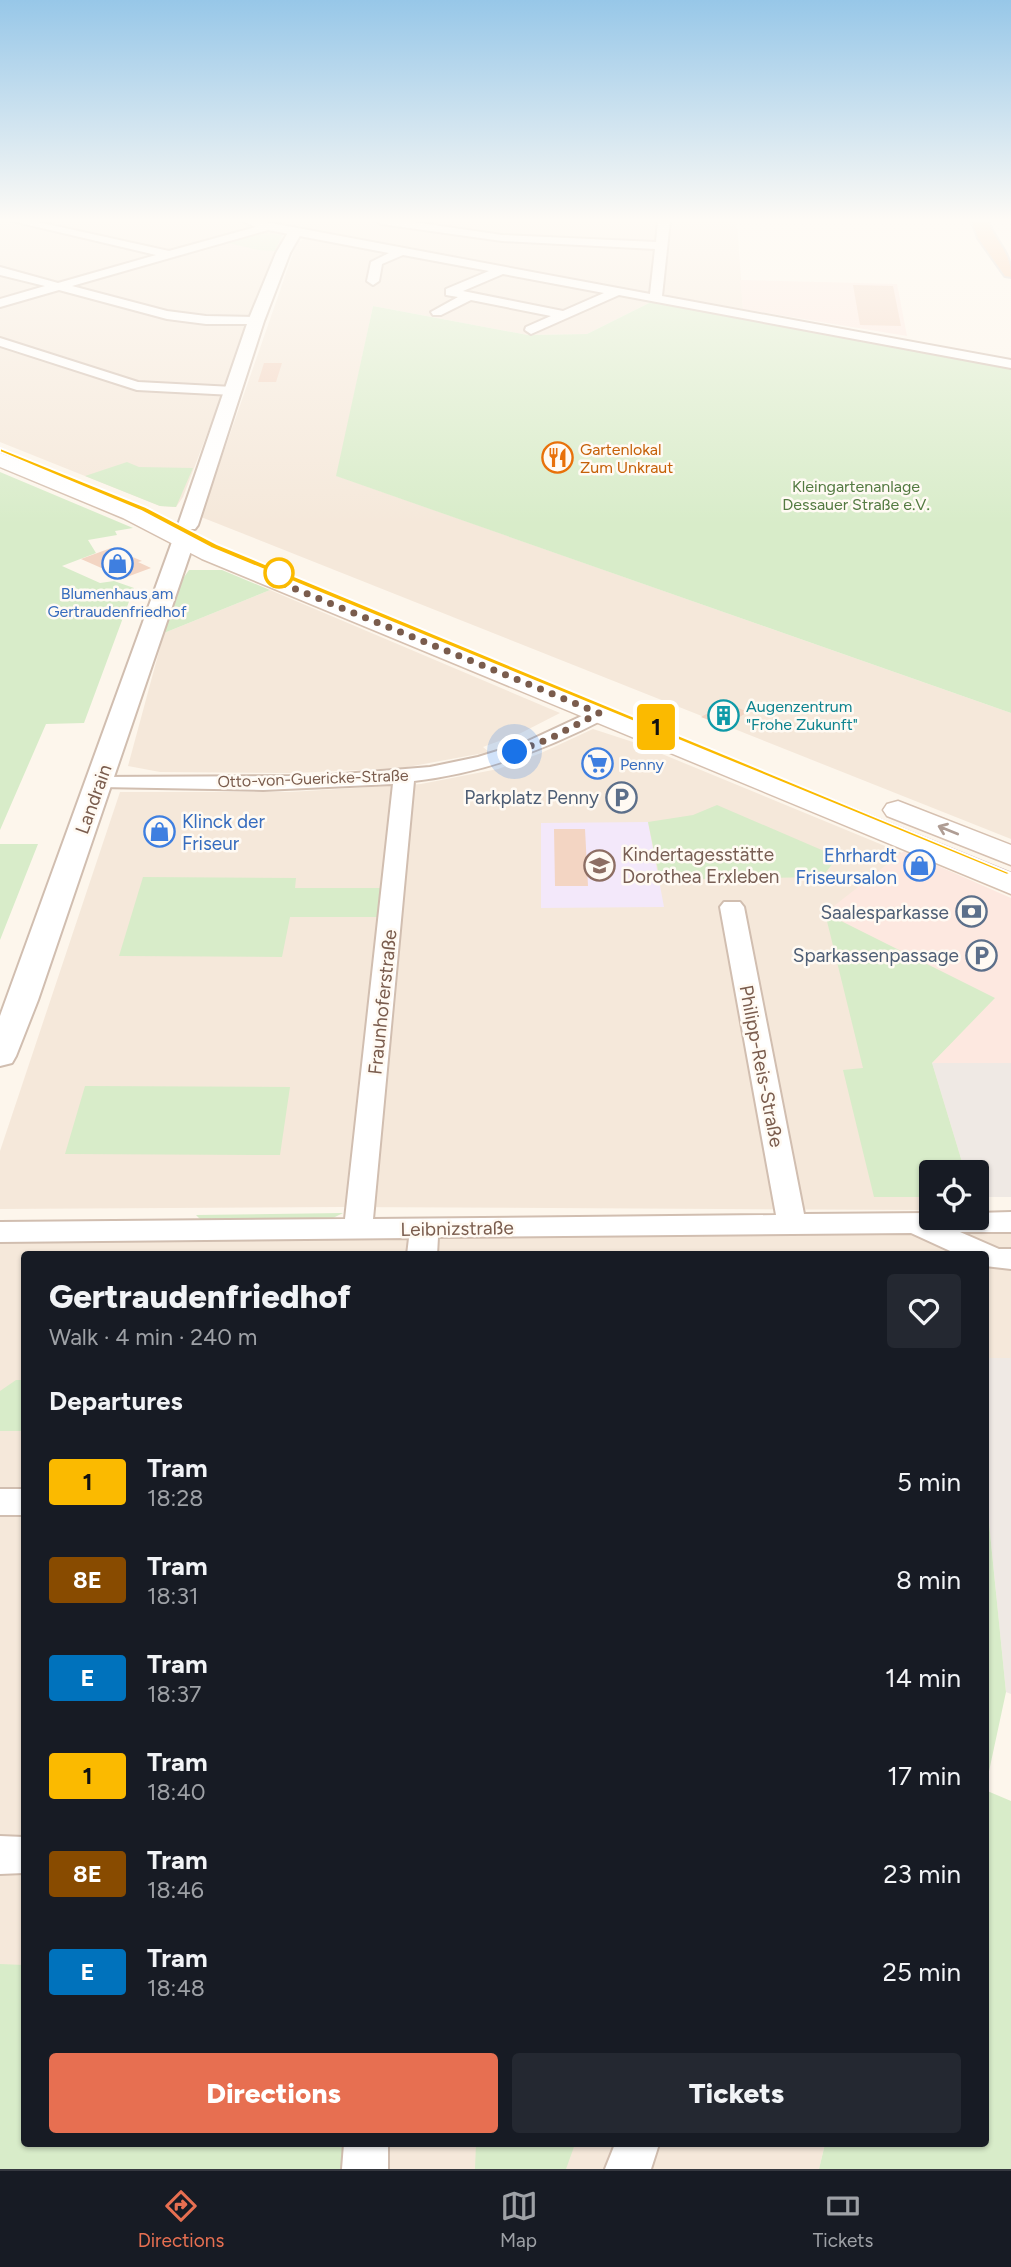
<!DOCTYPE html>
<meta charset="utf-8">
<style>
:root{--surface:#171b24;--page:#242831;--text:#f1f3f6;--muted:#9ea1a6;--line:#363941;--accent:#e76f51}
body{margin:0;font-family:Figtree,sans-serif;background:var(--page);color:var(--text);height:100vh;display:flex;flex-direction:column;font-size:26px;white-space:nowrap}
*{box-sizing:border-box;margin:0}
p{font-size:23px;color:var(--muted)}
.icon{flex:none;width:38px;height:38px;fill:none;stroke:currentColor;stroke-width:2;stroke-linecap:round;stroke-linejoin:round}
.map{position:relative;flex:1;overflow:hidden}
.details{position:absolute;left:21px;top:1251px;width:968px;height:896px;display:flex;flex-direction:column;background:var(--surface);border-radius:7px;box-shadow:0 2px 5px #0004}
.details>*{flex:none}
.badge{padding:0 14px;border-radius:5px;font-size:24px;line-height:46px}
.controls{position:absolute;left:919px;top:1160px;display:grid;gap:14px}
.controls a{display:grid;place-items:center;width:70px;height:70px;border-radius:7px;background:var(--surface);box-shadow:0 2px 5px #0004;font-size:35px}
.you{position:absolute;width:35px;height:35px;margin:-18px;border:5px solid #fff;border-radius:50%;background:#1a73e8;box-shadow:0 0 0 10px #1a73e833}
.map>.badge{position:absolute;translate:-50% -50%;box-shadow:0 0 0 4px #fff}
h2{padding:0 28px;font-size:26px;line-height:63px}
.round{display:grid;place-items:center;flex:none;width:74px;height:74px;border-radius:7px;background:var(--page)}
.summary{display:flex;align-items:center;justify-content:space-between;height:119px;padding:0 28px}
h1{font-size:33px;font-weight:800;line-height:52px}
.primary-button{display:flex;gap:14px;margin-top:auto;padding:14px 28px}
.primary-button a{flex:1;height:80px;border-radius:7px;background:var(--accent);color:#fff;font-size:28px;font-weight:800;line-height:80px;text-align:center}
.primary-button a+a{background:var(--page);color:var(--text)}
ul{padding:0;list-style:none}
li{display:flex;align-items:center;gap:21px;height:98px;padding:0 28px}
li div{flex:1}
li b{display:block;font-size:26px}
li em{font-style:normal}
li .badge{min-width:77px;font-weight:700;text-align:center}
.menu{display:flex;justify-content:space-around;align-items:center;height:98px;border-top:2px solid var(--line);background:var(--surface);font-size:19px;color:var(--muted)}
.menu a{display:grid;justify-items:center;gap:4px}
.menu .selected{color:var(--accent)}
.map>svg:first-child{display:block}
.residential{fill:#f5e8da}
.commercial{fill:#fde8e0}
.industrial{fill:#efe9e4}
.education{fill:#f3e8fa}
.green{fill:#d8ecc9}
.building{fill:#f3d5c3}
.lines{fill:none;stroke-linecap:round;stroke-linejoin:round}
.minor-casing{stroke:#d1beb0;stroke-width:4}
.tertiary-casing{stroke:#d1beb0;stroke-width:4}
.secondary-casing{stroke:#d6c0b0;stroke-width:3}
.trunk-casing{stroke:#dad1cd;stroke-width:4}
.minor{fill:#fff;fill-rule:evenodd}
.tertiary{fill:#fff;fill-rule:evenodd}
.secondary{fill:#fff;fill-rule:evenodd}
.trunk{fill:#f9c8a4;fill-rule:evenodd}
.tram{stroke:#b9a8c9;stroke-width:2}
.oneway{stroke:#af9d94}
.line{fill:#fbba00;stroke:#fff;stroke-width:2}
.walk{stroke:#7a5c4d;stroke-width:7;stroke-dasharray:0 12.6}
.stop-dot{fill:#fff;stroke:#fbba00;stroke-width:3.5}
.labels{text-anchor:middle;stroke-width:5;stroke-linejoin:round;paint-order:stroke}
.far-food-label{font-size:16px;fill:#c56008;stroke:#fffaf3;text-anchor:start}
.far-park-label{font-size:16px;fill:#537a41;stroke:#fffaf3}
.far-shop-label{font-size:16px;fill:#366cbe;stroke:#fffaf3}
.far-culture-label{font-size:16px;fill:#0d838f;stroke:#fffaf3;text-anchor:start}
.far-street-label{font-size:16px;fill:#7a5c4d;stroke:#fffaf3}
.service-label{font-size:19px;fill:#4e5e75;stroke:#fffaf3;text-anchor:end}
.street-label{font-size:19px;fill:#7a5c4d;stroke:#fffaf3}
.shop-label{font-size:19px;fill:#366cbe;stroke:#fffaf3;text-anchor:start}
.education-label{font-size:19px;fill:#785e54;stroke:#fffaf3;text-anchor:start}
</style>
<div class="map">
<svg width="1011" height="2169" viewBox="0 0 1011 2169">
<rect width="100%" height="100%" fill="#fdf6ec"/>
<!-- residential -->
<path class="residential" d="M0 221H236L266 227 0 301Z
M260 221H737L743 309 652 293Z
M265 231 283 235 183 497 176 507 160 506 0 442V306Z
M310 237 653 301 587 334 528 335 373 306 337 476 1011 713V839L201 517 297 242Z
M270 590 560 713 521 733 483 747 489 752 402 768 294 773 160 772 128 766 164 633Z
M593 729 633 742 902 853 995 998 932 1063 965 1172H931V1210L342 1207 0 1209V1151L120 792H290L421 784 498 769 541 753Z
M1011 1222V1358H985V1255H24V2144H825L819 2169H0V1234Z"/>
<!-- commercial -->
<path class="commercial" d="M740 280 897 284 907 336 743 309Z
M904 851 1011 898V1063H932L994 998 825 913Z"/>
<!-- industrial -->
<path class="industrial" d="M932 1063H1011V1197H977L976 1172H965Z
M985 1358H1011V1694L1006 1692 985 1483Z"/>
<!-- education -->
<path class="education" d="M648 822 664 907 541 908V823Z"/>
<!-- green -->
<path class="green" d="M262 232 282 235 275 251 258 250 224 242Z
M653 301 1011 368V713L336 476 373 306 528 335 587 334Z
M127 462 139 467 193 468 176 507 160 506 85 476Z
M0 472 133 528 115 531 117 535 88 540 96 553 62 566 100 583 114 581 134 588 84 723 46 724 0 830Z
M189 570H222L270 590 164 633 182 580Z
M717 805 838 857 822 877 660 880 648 822 693 815Z
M0 844H38L0 940Z
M143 877 296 878 295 888H381L377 917H290L282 957 119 956Z
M825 913 995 998 932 1063 965 1172H931V1197H874L843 1070 863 1068Z
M85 1086 290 1087 280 1155 65 1154Z
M343 1213 331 1219 201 1220 196 1215Z
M16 1380H24V1431H0V1391Z
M985 1483 1006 1692 985 1790 1011 1801V2169H819L825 2144H985Z
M0 1964 24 1965V2144H356L355 2169H0Z
M476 2144H575L566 2169H475Z"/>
<!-- building -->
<path class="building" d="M853 285 893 286 901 326 860 325Z
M264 363H282L276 382H258Z
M111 548 142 561 138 562 151 568 124 578 81 559Z
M726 703 748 712 724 726 701 717Z
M554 829H585L588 886H555Z"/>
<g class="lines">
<defs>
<path id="minor" d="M12 221H33L169 251 256 227 242 221H260L650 294 655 249 502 241 381 224 376 221H406L502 235 656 242 658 221H670L662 296 1011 360V368L619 295 531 334 525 330 526 327 551 316 471 300 441 315H433L431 312 458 297 446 295V289L489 271 403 255 382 264 379 281 373 285 367 281 371 262 389 253 268 230 72 286 167 311 206 316 256 317 261 318V324H206L167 319 59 290 0 307V299L45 286 0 275V267L58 283 156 255ZM503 274 604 293 563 311 463 291Z
M0 338 138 382 233 387 240 391 233 395 137 390 0 346Z
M599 708 606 710 609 714 606 718C545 750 483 773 414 781L373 1219 776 1215 720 907 724 902H740L744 907 804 1214 931 1213V1218H976V1213L1011 1212V1232H960L999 1249H1011V1269L985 1266V1255H959L911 1233 438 1237 437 1255H407L409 1238 0 1242V1222L345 1219 393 784 263 790 100 787 93 785 90 781 93 777 319 776 430 767 478 757 526 742Z
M0 1489H24V1515H0Z
M0 1836 24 1837V1873L0 1874Z
M344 2144H388V2169H342Z
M615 2144H659L651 2169H605Z"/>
<path id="tertiary" d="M295 228 302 232 290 253 264 321 198 525 195 529H181L178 525 248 321 276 253 290 229Z
M183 536 190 538 194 542 38 1000 16 1056 12 1063 0 1066V1016L172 542 176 538Z"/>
<path id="secondary" d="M0 453 139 508 218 549 1011 873V894L202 559 123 518 0 467Z
M898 801 1011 845V865L887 816 883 810 887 804Z"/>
<path id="trunk" d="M972 221H988C997 245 1011 251 1011 277L1005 276 978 238Z"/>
</defs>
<!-- minor casing -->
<use href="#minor" class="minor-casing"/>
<!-- tertiary casing -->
<use href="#tertiary" class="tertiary-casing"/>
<!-- secondary casing -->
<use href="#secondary" class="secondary-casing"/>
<!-- trunk casing -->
<use href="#trunk" class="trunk-casing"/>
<!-- minor -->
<use href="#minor" class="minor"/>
<!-- tertiary -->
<use href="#tertiary" class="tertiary"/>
<!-- secondary -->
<use href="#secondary" class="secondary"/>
<!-- trunk -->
<use href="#trunk" class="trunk"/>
<!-- tram -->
<path class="tram" d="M214 546 1011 873"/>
</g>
<!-- one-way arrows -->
<defs><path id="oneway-shaft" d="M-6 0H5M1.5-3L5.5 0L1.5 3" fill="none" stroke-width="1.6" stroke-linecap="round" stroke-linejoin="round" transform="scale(1.75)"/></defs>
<use class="oneway" href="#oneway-shaft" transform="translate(948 830) rotate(-158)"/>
<!-- sky -->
<linearGradient id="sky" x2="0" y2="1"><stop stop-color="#97c7e8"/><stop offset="0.42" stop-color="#fefbf6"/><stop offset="1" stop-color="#fefbf6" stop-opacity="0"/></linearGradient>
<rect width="1011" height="525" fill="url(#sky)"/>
<!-- line -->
<path class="line" d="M0 448 146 507 217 544 1011 873 1007 875 211 548 141 511 0 452Z"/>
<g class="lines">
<!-- walk -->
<path class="walk" d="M279 573 283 584 599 713 551 738 515 752"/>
</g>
<!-- icons -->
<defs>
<symbol id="restaurant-ring" viewBox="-11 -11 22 22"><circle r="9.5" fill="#fffaf3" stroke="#e8710a" stroke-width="1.5"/><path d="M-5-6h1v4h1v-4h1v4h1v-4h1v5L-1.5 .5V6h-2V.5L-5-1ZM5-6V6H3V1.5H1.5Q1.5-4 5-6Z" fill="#e8710a"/></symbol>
<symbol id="shop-ring" viewBox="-11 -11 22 22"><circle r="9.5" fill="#fffaf3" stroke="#3f7fe0" stroke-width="1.5"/><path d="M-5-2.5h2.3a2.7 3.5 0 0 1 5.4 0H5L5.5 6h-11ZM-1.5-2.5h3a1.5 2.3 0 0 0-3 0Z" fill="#3f7fe0"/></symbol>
<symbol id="building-ring" viewBox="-11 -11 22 22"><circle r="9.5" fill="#fffaf3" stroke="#0f9aa8" stroke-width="1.5"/><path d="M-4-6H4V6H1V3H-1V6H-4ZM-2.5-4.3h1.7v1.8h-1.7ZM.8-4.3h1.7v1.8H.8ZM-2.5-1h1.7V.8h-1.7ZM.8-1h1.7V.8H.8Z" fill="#0f9aa8"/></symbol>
<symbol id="supermarket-ring" viewBox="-11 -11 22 22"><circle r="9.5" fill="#fffaf3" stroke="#3f7fe0" stroke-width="1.5"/><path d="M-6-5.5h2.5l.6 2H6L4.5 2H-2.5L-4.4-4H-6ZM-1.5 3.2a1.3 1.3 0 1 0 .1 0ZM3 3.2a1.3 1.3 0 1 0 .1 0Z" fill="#3f7fe0"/></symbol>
<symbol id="parking-ring" viewBox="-11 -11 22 22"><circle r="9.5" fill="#fffaf3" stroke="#5c6f8a" stroke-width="1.5"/><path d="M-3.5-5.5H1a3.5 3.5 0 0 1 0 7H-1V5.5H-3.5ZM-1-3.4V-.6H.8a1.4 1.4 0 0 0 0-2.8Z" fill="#5c6f8a"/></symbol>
<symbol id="school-ring" viewBox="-11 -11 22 22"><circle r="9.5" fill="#fffaf3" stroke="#8d6e63" stroke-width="1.5"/><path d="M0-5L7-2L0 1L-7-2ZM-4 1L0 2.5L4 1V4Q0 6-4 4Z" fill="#8d6e63"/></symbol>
<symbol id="bank-ring" viewBox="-11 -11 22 22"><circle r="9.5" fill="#fffaf3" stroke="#5c6f8a" stroke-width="1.5"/><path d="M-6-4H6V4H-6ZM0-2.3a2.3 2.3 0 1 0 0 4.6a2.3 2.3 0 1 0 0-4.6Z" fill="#5c6f8a"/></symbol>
</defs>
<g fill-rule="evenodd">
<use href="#restaurant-ring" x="540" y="440" width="35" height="35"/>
<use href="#shop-ring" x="100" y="546" width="35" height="35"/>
<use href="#building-ring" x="706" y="698" width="35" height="35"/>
<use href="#supermarket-ring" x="580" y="746" width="35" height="35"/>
<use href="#parking-ring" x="604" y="780" width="35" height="35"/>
<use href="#shop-ring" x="142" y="814" width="35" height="35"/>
<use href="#school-ring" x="582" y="848" width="35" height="35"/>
<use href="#shop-ring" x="902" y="848" width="35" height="35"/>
<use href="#bank-ring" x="954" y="894" width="35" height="35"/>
<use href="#parking-ring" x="964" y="938" width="35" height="35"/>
</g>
<!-- markers -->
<circle class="stop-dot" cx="279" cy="573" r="14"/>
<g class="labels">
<!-- far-food labels -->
<g class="far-food-label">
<text x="580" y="455">Gartenlokal<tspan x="580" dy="18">Zum Unkraut</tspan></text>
</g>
<!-- far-park labels -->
<g class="far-park-label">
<text x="856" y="492">Kleingartenanlage<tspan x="856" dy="18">Dessauer Straße e.V.</tspan></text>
</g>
<!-- far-shop labels -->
<g class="far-shop-label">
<text x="117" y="599">Blumenhaus am<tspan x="117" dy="18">Gertraudenfriedhof</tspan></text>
<text x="620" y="770" text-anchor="start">Penny</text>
</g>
<!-- far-culture labels -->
<g class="far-culture-label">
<text x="746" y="712">Augenzentrum<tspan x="746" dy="18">"Frohe Zukunft"</tspan></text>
</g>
<!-- far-street labels -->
<g class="far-street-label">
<text transform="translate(313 778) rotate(-2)" y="6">Otto-von-Guericke-Straße</text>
</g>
<!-- service labels -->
<g class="service-label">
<text x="599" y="804">Parkplatz Penny</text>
<text x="949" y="919">Saalesparkasse</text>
<text x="959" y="962">Sparkassenpassage</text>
</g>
<!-- street labels -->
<g class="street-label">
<text transform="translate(93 799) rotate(-70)" y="7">Landrain</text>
<text transform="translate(382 1002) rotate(-84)" y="7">Fraunhoferstraße</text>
<text transform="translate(762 1066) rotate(79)" y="7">Philipp-Reis-Straße</text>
<text transform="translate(457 1228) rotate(-1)" y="7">Leibnizstraße</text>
</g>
<!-- shop labels -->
<g class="shop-label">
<text x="182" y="828">Klinck der<tspan x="182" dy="22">Friseur</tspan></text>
<text x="897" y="862" text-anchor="end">Ehrhardt<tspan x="897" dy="22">Friseursalon</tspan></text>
</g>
<!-- education labels -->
<g class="education-label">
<text x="622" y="861">Kindertagesstätte<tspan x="622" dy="22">Dorothea Erxleben</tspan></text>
</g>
</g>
</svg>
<div class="controls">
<a><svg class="icon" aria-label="locate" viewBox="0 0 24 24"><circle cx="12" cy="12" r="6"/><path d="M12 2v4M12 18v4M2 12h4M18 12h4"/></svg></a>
</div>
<div class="you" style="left:515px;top:752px"></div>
<b class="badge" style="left:656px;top:727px;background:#fbba00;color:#111">1</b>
<section class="details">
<div class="summary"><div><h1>Gertraudenfriedhof</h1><p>Walk · 4 min · 240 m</p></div><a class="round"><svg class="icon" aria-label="heart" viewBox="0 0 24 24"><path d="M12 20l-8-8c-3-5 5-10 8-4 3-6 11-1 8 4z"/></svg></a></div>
<h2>Departures</h2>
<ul>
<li><span class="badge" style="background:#fbba00;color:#111">1</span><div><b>Tram</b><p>18:28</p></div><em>5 min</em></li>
<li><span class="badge" style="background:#884b00;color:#fff">8E</span><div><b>Tram</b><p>18:31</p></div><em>8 min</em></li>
<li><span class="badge" style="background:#0072bc;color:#fff">E</span><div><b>Tram</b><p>18:37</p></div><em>14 min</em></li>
<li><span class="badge" style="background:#fbba00;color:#111">1</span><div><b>Tram</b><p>18:40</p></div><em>17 min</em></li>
<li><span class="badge" style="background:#884b00;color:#fff">8E</span><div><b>Tram</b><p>18:46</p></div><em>23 min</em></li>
<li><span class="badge" style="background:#0072bc;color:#fff">E</span><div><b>Tram</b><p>18:48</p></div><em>25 min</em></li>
</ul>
<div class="primary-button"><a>Directions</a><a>Tickets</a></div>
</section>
</div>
<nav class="menu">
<a class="selected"><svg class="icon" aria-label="directions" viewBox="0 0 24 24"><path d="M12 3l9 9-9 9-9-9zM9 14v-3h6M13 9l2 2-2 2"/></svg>Directions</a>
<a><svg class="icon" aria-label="map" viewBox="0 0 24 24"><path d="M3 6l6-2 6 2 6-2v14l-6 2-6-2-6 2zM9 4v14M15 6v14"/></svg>Map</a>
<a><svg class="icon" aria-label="tickets" viewBox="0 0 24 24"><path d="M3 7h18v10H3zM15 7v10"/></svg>Tickets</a>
</nav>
